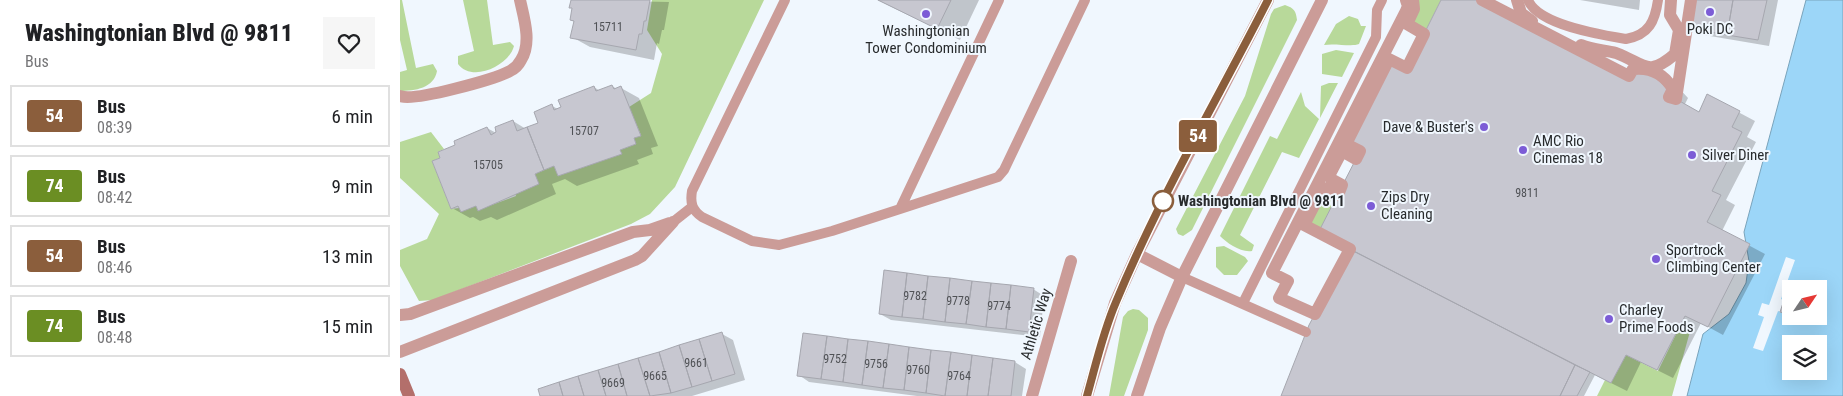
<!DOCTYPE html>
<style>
:root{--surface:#fff;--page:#f6f6f6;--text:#202124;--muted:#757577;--line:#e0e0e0}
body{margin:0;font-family:"Roboto Condensed",sans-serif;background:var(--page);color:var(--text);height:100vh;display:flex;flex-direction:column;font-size:19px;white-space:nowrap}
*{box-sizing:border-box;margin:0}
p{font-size:16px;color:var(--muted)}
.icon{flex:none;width:28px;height:28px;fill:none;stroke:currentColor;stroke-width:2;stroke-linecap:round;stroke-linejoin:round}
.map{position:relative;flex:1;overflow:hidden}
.side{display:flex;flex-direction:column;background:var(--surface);width:400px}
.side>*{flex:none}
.badge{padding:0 10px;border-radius:4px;font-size:18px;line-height:32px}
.needle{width:32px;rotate:55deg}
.tools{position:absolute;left:1382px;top:280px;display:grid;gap:10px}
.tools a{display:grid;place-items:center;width:45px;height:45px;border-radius:0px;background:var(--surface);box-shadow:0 5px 20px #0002;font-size:25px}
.map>.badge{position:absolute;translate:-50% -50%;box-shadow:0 0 0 2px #fff}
.round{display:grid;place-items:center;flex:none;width:52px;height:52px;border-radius:0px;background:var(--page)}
.summary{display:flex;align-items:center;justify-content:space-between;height:85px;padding:0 25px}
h1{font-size:24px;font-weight:800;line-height:38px}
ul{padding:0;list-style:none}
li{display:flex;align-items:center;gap:15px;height:62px;margin:0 10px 8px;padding:0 15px;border:2px solid var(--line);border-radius:0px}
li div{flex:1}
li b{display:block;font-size:19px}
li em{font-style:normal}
li .badge{min-width:55px;font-weight:700;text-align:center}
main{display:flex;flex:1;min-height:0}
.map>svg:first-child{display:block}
.green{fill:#b8d99a}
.water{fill:#9cd6f8;stroke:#79a3bb;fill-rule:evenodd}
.pier{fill:#f0f7fe}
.shadow{fill:#0003}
.building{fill:#c7c7d0;stroke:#a6a7af}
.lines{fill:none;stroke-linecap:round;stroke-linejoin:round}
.service{stroke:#cb9c98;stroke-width:10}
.pedestrian{stroke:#cb9c98;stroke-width:12}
.minor{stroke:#cb9c98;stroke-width:12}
.tertiary{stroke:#cb9c98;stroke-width:12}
.secondary{stroke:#b36f6b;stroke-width:12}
.line-casing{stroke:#fff;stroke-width:11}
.line{stroke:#8b5e3c;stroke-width:8}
.poi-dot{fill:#7c5cd6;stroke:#f0f7fe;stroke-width:2}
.stop-dot{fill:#fff;stroke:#8b5e3c;stroke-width:2.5}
.labels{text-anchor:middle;stroke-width:4;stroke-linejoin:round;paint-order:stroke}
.number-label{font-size:12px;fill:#505256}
.poi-label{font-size:15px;fill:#282b2d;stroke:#f0f7fe;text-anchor:start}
.stop-label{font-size:15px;font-weight:bold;fill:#282b2d;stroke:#f0f7fe;text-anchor:start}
.street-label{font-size:15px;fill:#282b2d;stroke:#f0f7fe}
</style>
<main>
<section class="side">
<div class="summary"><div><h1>Washingtonian Blvd @ 9811</h1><p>Bus</p></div><a class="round"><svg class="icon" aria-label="heart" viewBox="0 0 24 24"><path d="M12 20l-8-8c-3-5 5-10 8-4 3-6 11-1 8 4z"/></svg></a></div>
<ul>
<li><span class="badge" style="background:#8b5e3c;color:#fff">54</span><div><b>Bus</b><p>08:39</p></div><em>6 min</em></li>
<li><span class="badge" style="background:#6b8e23;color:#fff">74</span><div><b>Bus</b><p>08:42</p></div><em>9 min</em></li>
<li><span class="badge" style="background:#8b5e3c;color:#fff">54</span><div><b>Bus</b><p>08:46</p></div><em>13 min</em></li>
<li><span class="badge" style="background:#6b8e23;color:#fff">74</span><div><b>Bus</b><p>08:48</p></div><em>15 min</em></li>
</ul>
</section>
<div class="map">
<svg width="1443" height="396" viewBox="0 0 1443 396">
<rect width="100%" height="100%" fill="#f0f7fe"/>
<!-- green -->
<path class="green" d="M0 0H2L16 68 33 64 37 71C34 88 15 91 0 91V72L7 70 0 40Z
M63 0H87L93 45 110 42 114 46C109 66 72 83 58 64V56L74 51Z
M252 0H364L275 187 250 214 231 224 33 300 19 301 0 266V250L27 239 39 214 0 178V142L31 132 44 149 38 152 40 158 32 161 51 209 76 206 78 210 116 196 115 193 135 174 154 166 158 176 221 154 220 150 236 144 234 138 241 135 229 107 251 93 262 54 247 30Z
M1013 0H1041L1024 34 1007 24Z
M885 5C894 8 896 11 897 20L792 230 783 236 778 234 776 229 845 96 871 14 874 9Z
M949 16 958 19 961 26H966L959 44C952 47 935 43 924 45L936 24Z
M936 50 954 53 942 77 922 74V54Z
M929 83H938L920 118 921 86Z
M901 92 905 106 919 119 899 158 882 152 840 235 854 245 852 251C841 253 827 243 820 236L870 136 877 139Z
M922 190 938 195 918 233 904 225Z
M824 246 845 257 848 261 837 275H824L816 267V247Z
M733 309 739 310 748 318V330L724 396H709L723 317 728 311Z
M1282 322 1291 328 1272 396H1197L1205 380 1211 383 1226 355 1258 371Z"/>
<!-- water -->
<path class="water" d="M1406 0H1443V396H1287L1303 334 1329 314 1346 283 1349 261 1344 232ZM1391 289H1419V316H1391ZM1391 344H1419V371H1391Z"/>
<!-- pier -->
<path class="pier" d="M1386 257 1395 260 1381 299 1391 303V311L1390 315 1378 311 1363 351 1353 348 1364 317 1358 315 1362 303 1369 305Z"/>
<!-- shadow -->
<path class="shadow" d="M172 0 269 2 264 30H262L259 44 257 43 254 60 190 47 172 37 175 22 171 20 173 9 171 7Z
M477 0H579L560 40Z
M1043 0 1230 77 1277 86 1288 98 1284 106 1299 113 1308 96 1355 121 1347 137 1356 142 1326 200 1335 205 1322 231 1365 254 1323 335 1301 323 1273 378 1241 362 1227 391 1195 375 1184 396H882L951 249 1007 70Z
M1180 0H1240L1239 10Z
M1292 0H1386H1378L1369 46 1304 35 1293 29Z
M212 86 217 89 221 88 239 98 258 146 251 148 253 154 237 160 239 164 177 186 165 179 152 184 156 194 97 220 91 217 80 221 73 217 70 218 52 208 42 158 57 146 87 128 98 134 113 121 126 129 139 123 152 106 158 109 194 87 200 91Z
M633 289 644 296 640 337 491 320 480 314Z
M322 334 333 340 345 380 292 396H141Z
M404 334 615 362 626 369 622 396H517L409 382 399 375Z"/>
<!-- building -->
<path class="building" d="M171 0H250L246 21H244L242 34H239L236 50 170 38 174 21 170 20 172 8H169Z
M478 0H551L537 29Z
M1041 0H1082L1229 76 1250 70 1276 99 1299 112 1307 94 1340 111 1332 127 1342 132 1312 191 1321 195 1307 222 1350 244 1308 327 1285 316 1257 370 1226 355 1211 383 918 233 960 151 946 144 989 59 1007 68Z
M1291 0H1333L1327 35 1292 29Z
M1333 0H1367L1358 40 1327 35Z
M212 85 214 89 221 86 241 136 234 138 236 144 220 150 222 154 158 176 154 166 144 170 127 127 138 123 134 112 152 104 154 110 161 107 158 100 194 86 196 91Z
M113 120 117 131 127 127 144 170 135 174 139 184 78 211 76 206 61 212 58 206 51 209 32 161 40 158 38 152 55 145 54 141 87 127 91 135 96 132 95 127Z
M950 249 1175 365 1160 396H881L909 325Z
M484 270 507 273 502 317 479 314Z
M507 273 528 276 523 319 502 317Z
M528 276 550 278 545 322 523 319Z
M550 278 572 281 566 324 545 322Z
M572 281 591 283 586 327 566 324Z
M591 283 611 285 606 329 586 327Z
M611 285 634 288 629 332 606 329Z
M1384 300 1391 303 1390 315 1380 312Z
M322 332 335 374 312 381 299 339Z
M403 333 427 336 421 379 397 376Z
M427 336 448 339 443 382 421 379Z
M299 339 312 381 292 387 279 345Z
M448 339 468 341 462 385 443 382Z
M468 341 489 344 483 388 462 385Z
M489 344 509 347 504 390 483 388Z
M279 345 292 387 271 393 259 352Z
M509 347 531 350 526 393 504 390Z
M531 350 551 352 545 396 526 393Z
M259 352 271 393 250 396 238 358Z
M551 352 572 355 567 396H545Z
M572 355 593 358 588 396H567Z
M238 358 250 396H227L218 364Z
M593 358 615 361 611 396H588Z
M218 364 227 396H206L198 370Z
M1175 365 1190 372 1177 396H1160Z
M198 370 206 396H184L178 376Z
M178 376 184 396H163L159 382Z
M159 382 163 396H140L138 389Z"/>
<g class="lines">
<!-- service -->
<path class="service" d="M385 0 292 191C290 203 292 210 302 217L352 241 379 245 432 231 500 209 599 0
M1128 0C1138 25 1201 35 1226 39 1249 35 1255 21 1258 0
M500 209 598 177 604 170 685 0
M273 222 292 207
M782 277 906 332
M843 303 976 37 977 10 982 0"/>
<!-- pedestrian -->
<path class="pedestrian" d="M1006 0 1008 6 1006 11 872 273 888 281 879 298 915 314 950 249 904 225 922 190 927 188 938 195 942 185 931 179 930 174 942 151 956 159 960 151 946 144 989 59 1007 68 1024 34 1007 24 1014 9 1013 0
M1082 0 1229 76 1233 69C1250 67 1264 74 1273 89L1269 97 1276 99 1291 0
M1117 0 1121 13 1132 21
M1181 45C1192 50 1205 50 1216 53 1245 64 1247 78 1275 54L1279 30 1270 15 1271 0"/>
<!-- minor -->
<path class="minor" d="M0 96C14 102 95 79 110 71 114 69 119 64 121 60 132 43 124 18 120 0
M0 315 10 314 233 232 250 230 270 223
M0 352 235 260 242 256 273 222
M632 396 671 261"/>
<!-- tertiary -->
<path class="tertiary" d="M737 254 782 277
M687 396 715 303 737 254 868 0
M737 396 760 328 782 277 922 0"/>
<!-- secondary -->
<path class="secondary" d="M0 374 9 396"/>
</g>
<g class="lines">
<defs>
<path id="line" d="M687 396C696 364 703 332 716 302 759 198 817 100 868 0"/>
</defs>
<!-- line casing -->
<use href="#line" class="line-casing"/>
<!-- line -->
<use href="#line" class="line"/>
</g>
<!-- markers -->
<g class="poi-dot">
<circle cx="1310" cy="12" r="5"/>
<circle cx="526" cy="14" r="5"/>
<circle cx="1084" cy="127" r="5"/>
<circle cx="1123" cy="150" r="5"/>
<circle cx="1292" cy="155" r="5"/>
<circle cx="971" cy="206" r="5"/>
<circle cx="1256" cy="259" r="5"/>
<circle cx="1209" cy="319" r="5"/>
</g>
<circle class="stop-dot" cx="763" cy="201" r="10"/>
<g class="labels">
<!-- number labels -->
<g class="number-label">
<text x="208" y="31">15711</text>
<text x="184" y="135">15707</text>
<text x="88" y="169">15705</text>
<text x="1127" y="197">9811</text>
<text x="515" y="300">9782</text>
<text x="558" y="305">9778</text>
<text x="599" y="310">9774</text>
<text x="435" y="363">9752</text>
<text x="296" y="367">9661</text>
<text x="476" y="368">9756</text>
<text x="518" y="374">9760</text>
<text x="255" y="380">9665</text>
<text x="559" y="380">9764</text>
<text x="213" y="387">9669</text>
</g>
<!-- poi labels -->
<g class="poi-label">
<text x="1310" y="34" text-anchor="middle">Poki DC</text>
<text x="526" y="36" text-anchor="middle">Washingtonian<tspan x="526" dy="17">Tower Condominium</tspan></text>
<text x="1074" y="132" text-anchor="end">Dave &amp; Buster's</text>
<text x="1133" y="146">AMC Rio<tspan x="1133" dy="17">Cinemas 18</tspan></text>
<text x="1302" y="160">Silver Diner</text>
<text x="981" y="202">Zips Dry<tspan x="981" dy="17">Cleaning</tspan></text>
<text x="1266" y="255">Sportrock<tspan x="1266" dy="17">Climbing Center</tspan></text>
<text x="1219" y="315">Charley<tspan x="1219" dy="17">Prime Foods</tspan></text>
</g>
<!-- stop labels -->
<g class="stop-label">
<text x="778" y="206">Washingtonian Blvd @ 9811</text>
</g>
<!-- street labels -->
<g class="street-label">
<text transform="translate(636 324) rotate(-73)" y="5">Athletic Way</text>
</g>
</g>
</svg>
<div class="tools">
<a><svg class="needle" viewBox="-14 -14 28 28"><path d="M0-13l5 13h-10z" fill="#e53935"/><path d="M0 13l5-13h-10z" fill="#757577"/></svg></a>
<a><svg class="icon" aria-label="layers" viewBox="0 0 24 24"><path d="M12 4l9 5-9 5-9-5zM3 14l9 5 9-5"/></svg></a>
</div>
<b class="badge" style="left:798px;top:136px;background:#8b5e3c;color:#fff">54</b>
</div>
</main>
